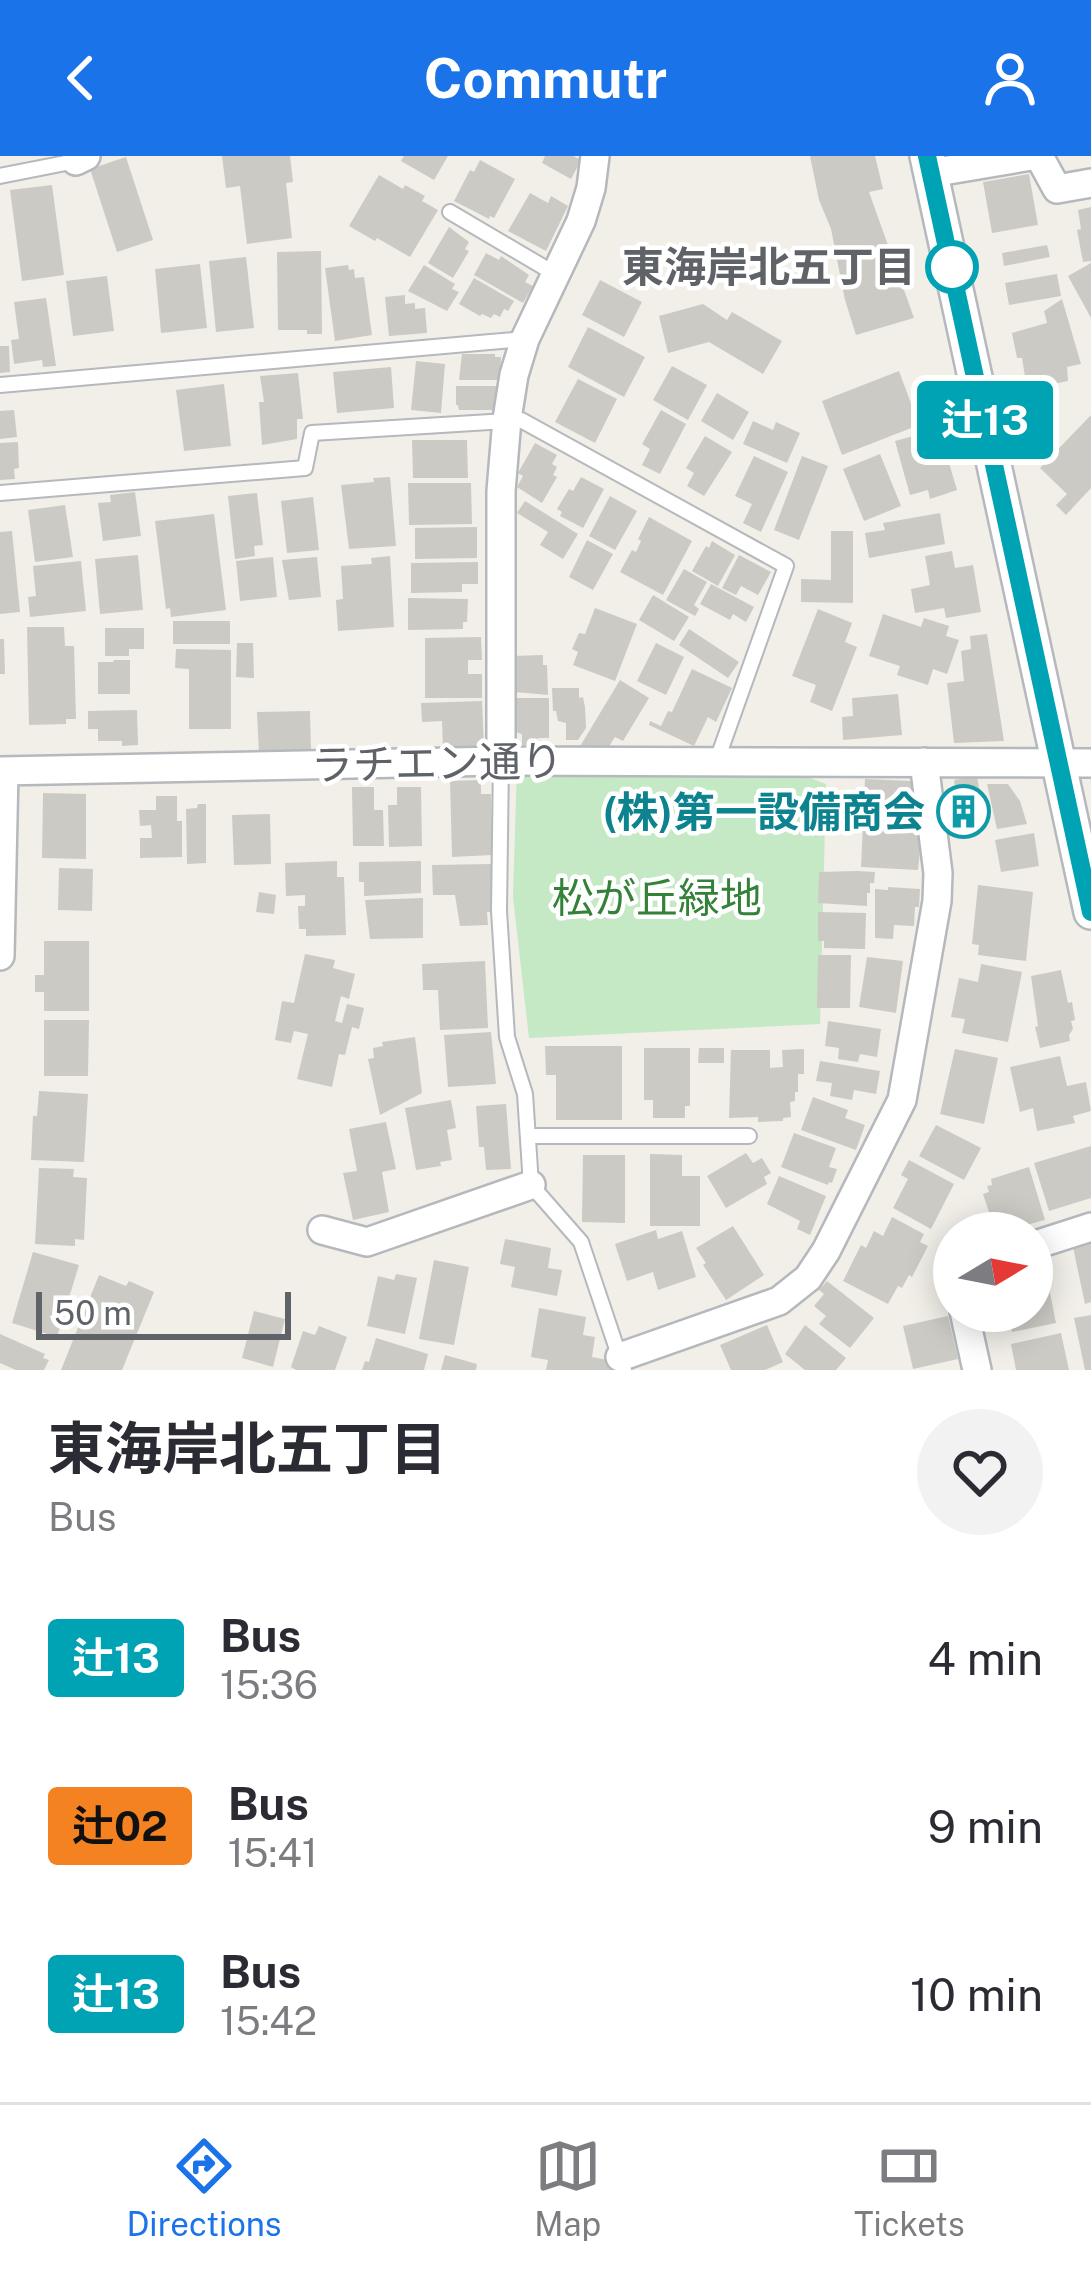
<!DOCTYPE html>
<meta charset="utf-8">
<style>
:root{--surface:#fff;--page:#f2f2f3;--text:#2b2b33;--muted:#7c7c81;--line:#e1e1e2;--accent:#1a73e8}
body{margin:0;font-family:"Public Sans","Noto Sans JP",sans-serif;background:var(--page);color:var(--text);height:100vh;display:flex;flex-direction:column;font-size:45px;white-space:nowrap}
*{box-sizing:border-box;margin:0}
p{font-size:39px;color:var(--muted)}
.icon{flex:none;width:66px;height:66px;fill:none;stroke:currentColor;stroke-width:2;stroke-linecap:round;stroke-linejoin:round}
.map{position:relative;height:1214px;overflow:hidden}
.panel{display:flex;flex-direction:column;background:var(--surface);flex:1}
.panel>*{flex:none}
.badge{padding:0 24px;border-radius:9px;font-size:42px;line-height:78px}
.needle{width:78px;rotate:80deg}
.buttons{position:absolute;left:933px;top:1056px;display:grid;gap:24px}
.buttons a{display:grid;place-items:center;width:120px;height:120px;border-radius:50%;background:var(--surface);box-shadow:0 6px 30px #0003;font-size:60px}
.scale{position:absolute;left:36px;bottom:30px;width:255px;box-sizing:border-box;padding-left:12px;border:6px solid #5f6368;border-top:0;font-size:33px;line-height:42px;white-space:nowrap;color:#5f6368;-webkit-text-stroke:9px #fff;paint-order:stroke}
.map>.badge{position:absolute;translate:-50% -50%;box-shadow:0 0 0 6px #fff}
.round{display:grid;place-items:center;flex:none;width:126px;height:126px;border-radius:63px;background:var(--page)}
.overview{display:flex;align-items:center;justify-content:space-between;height:204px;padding:0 48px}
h1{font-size:57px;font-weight:700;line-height:90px}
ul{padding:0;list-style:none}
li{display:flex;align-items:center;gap:36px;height:168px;padding:0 48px}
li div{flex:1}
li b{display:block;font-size:45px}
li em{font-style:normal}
li .badge{min-width:132px;font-weight:700;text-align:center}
header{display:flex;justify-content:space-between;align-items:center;height:156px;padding:0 48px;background:var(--accent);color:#fff;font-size:54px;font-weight:700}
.dock{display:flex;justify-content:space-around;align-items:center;height:168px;border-top:3px solid var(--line);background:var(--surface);font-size:33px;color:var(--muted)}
.dock a{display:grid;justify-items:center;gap:6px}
.dock .current{color:var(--accent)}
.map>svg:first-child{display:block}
.green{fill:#c5e8c5}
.building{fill:#cccac5}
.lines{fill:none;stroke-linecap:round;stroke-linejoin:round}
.service-casing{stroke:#b5b8bc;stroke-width:18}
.minor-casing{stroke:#b5b8bc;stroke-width:32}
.tertiary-casing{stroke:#b5b8bc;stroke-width:38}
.service{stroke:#fff;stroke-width:14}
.minor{stroke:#fff;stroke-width:27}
.tertiary{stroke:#fff;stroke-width:33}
.line-casing{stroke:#fff;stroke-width:27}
.line{stroke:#00a3b4;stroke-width:18}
.stop-dot{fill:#fff;stroke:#00a3b4;stroke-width:6}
.labels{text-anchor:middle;stroke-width:9;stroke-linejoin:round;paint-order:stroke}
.stop-label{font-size:42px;font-weight:bold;fill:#5f6368;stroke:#fff;text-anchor:end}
.street-label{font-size:42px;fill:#5f6368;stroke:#fff}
.culture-label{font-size:42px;font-weight:bold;fill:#0d838f;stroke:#fff;text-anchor:end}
.park-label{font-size:42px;fill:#348238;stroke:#fff}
</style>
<header><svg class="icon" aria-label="back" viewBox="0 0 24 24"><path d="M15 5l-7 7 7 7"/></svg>Commutr<svg class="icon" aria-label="person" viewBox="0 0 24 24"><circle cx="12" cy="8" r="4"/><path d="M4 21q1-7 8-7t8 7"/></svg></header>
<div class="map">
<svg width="1091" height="1214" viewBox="0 0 1091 1214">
<rect width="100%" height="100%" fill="#f1efe8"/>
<!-- green -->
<path class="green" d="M770 607 826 628 820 868 529 882 513 741 517 611Z"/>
<!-- building -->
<path class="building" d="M222 0H290L293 26 286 27 292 82 247 88 240 30 226 32Z
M404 0H448L434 24 401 5Z
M545 0H573L581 4 571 23 542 7Z
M810 0H875L883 33 869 36 914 162 856 179 845 144 831 73 819 44Z
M126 1 153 84 117 96 90 13Z
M480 4 515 23 494 62 490 60 489 63 454 45 470 14 474 16Z
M1029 18 1038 69 992 77 983 26Z
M379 19 403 33 405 29 425 40 422 45 438 54 410 101 377 82 375 85 349 70Z
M52 29 64 119 22 125 10 34Z
M530 37 548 47 551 40 568 50 546 95 508 75Z
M1091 51V105L1083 106 1077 74 1081 73 1078 54Z
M449 71 469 86 465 93 469 95 453 122 428 107Z
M1047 89 1050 101 1004 110 1002 97Z
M321 95 322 178H307V174H278L277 96Z
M486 97 499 104 501 100 529 119 525 126 533 130 523 147 474 119Z
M246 101 254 172 216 176 209 105Z
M1091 107V162L1068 120Z
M200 108 207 172 161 177 155 113Z
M348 109 349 114 354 113 355 122 364 121 372 179 335 185 325 112Z
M424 109 455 128 452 133 459 136 447 155 408 135Z
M1057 118 1061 140 1009 149 1005 127Z
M107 120 114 175 73 180 66 125Z
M474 122 514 145 508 155 504 153 500 161 494 158 491 162 482 158 480 160 459 148Z
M600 124 642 146 624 181 582 159Z
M405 139V148L415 147V153L425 152 427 177 389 180 385 141Z
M46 142 56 210 43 211 42 204 14 208 11 184 19 183 14 146Z
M1062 143 1081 208 1067 211 1068 225 1027 233 1022 202H1017L1012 177 1047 167 1044 155Z
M703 148 727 164 732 156 782 185 763 218 709 186 668 197 659 160Z
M588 171 645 201 624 241 568 211Z
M0 190H9L10 216 0 217Z
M462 198H495V201H501L500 224H459Z
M416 205 445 208 441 257 411 254Z
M672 210 707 229 688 264 653 244Z
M391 211 394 252 337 257 333 216Z
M899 215 919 269 842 299 822 245Z
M298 217 303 263H297V283L262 289 259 246H264L260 220Z
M578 223 617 243 595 287 555 266Z
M224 228 231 290 184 295 176 234Z
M456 230H496L495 254H459L458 249H456Z
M717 237 749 256 733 284 701 265Z
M14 254 17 281 0 283V255Z
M661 254 686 268 660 318 642 309 650 293 642 288Z
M1091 259V332L1066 359 1056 349 1067 338 1040 312Z
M753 265 773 274 776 266 800 277 787 307 743 288Z
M939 273 957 334 930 343 928 334 910 339 895 285Z
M705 280 732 296 704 340 687 330 694 317 686 312Z
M412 284H467L468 322H413Z
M18 286 19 312 14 313 15 323 0 324V287Z
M535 287 557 299 552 308 557 311 553 319 557 321 542 347 517 331 523 320 518 317Z
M880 298 901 350 864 365 843 313Z
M754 300 788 316 761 376 743 367 752 348 735 340Z
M802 300 828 310 799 384 774 374Z
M390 321 396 390 349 393 341 329 374 326 373 322Z
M581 321 604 333 583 372 560 360 562 356 557 353 569 333 573 335Z
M408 327H471L472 368 409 369Z
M135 336 141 380 103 385 98 347 111 346 110 339Z
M257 337 263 389 254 390 255 400 235 403 228 340Z
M610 340 637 355 615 394 589 380Z
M313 341 319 394 287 397 281 345Z
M525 345 578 378 563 403 540 389 548 376 517 357Z
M65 349 73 401 35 406 28 354Z
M940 357 945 388 869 402 865 377 885 374 883 367Z
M214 358 226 454 171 461 170 452 166 453 155 365Z
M649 361 692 385 663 439 620 416 632 394 636 396 641 385 638 383Z
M477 371V402L415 403V372Z
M12 375 20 456 0 458V376Z
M831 375H853V447L801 446V423L831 424Z
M587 384 613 398 593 434 569 421Z
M712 385 735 399 718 430 692 415 706 390 709 392Z
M952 395 955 412 973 409 981 456 946 462 944 452 915 457 911 433 930 429 925 400Z
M138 399 143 454 100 458 95 403Z
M739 399 771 416 758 439 741 430 736 439 722 432Z
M390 400 394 471 338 475 336 444 343 443 341 410 372 408 371 402Z
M273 401 277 441 240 445 236 405Z
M317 401 321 441 289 444 282 404Z
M81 405 86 455 30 461 28 441 36 440 33 410Z
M478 406V428H462V436L411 437V407Z
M684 413 707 426 694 449 699 453 695 460 666 444Z
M711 428 754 451 746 466 733 458 730 464 700 448Z
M653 439 689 461 674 485 639 464Z
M408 442 468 443 467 466H463V473L408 474Z
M595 452 637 468 615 525 573 509 578 496 572 493 579 477 585 478Z
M818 453 852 467 845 486 857 491 832 555 810 546 816 529 792 520Z
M883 458 921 471 924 462 949 470 946 480 959 484 947 518 933 513 928 529 897 519 900 510 869 500Z
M173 465H230V488H173Z
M27 471H64L65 490H74L76 563H66V568L29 569Z
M105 472H144V493H129V500H105Z
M689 473 739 506 728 522 679 489Z
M987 478 1004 585 954 587 947 527 964 525 961 495 971 493 970 480Z
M481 481 482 504H468V518H482V542H425V482Z
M0 483H4L5 518H0Z
M237 487H253L254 522 236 521Z
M656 487 684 501 666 539 637 525Z
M176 493 231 494V573H189V513L175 512Z
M543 499V509H547L548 539 515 536 512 533V500Z
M114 504H130V538H98V506H113Z
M692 513 732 532 716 566 708 561 694 590 649 569 650 565 661 570 668 555 672 556Z
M620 524 649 542 623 585 615 581 608 592H579Z
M552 532H579V542L583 541 585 551 586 572 578 584H566V567L558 565 556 555H553Z
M898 538 902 579 843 584 842 561 853 560 852 542Z
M513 542H549V582H538L539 589H522V578L518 577 513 569Z
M482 545 484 591 443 593 442 565 422 566 421 547Z
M137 554 138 589 122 590V585H98V573H88V555Z
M310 555 311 597 259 598 257 556Z
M977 620 986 672 949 678 942 639 956 637 954 624Z
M865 623 911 625 921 684 918 714 861 711Z
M481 624V638H491L492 699 452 701 450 625Z
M987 628H1008L1020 645 1027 668 997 673Z
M352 631H374V654H383L384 690H353Z
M397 631H421L422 690 389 691 388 649H397Z
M43 637 86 638V703L42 702Z
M156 640H177V665H182V701L140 702V682H152L151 669 140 670 139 654H156Z
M198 648H206V707L187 708 186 653 197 652Z
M270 658 271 708 234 709 232 659Z
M1034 677 1039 710 1001 716 995 684Z
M337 705V721H344L346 779 306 780V773H299L298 750H305V739L286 740 285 707Z
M421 705V737L364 740V726H359V706Z
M491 708 493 756H487L488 769 460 770 455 739H433L432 709Z
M59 712 93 713 92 755 58 754Z
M857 715 875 716 874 727H870V737H867V750L818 747 819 716Z
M978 729 1033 736 1026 805 978 799 979 789 972 788Z
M888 731 920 733 919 751H915L914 770 894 769 893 783 875 782V733L888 734Z
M259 736 276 739 274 758 256 756Z
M423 742V782L370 783 365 744Z
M818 756 866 757 865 793 824 792V785H818Z
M44 785H89V855H44V836H35V819H44Z
M305 798 335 804 333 812 355 818 349 843 341 840 335 865 342 867 347 848 364 852 359 873 352 871 345 899 339 898 332 931 297 923 308 878 294 875 291 887 275 884 282 845 294 847Z
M818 799H851L850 852H817Z
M867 801 903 805 896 857 859 851Z
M485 805 488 872 440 874 438 834H423L422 808Z
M981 808 1022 816 1008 886 962 877 965 863 951 861 959 822 978 826Z
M1061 814 1068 847 1072 846 1075 864 1071 865 1073 873 1069 879 1070 885 1040 892 1035 871 1038 870 1031 820Z
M44 864H89L88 920H44Z
M828 865 881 873 877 901 860 898 858 906 838 903 839 892 825 890Z
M491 876 496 928 448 931 444 879Z
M415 881 422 937 380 959 368 903 374 902 373 892 383 890 382 886Z
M545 890H622V964H556V919H546Z
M644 892H690V950H685V962H653V944H644Z
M699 892H724V907H698Z
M804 893V918H798V936H795V945L790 946 791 961 783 962V965L758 966V961L729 962 731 894H770V912L783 911 782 894Z
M955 893 998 902 984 968 940 958Z
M1060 900 1067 930 1086 926 1091 955 1073 960 1075 967 1037 975 1033 952 1020 956 1010 911Z
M820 905 880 915 876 938 854 934 852 944 830 940 832 927 816 925Z
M39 935 88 938 84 1006 31 1004 33 960H37Z
M813 941 848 954 845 962 865 969 856 994 801 974Z
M451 944 456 972 447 974 452 1004 440 1006 441 1010 416 1014 405 952Z
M506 948 511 1013 486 1014 484 991H479L476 950Z
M386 966 396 1013 382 1016 389 1056 353 1064 343 1017 357 1015 349 973Z
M936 969 981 992 964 1024 919 1000Z
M794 977 836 992 829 1011 837 1013 832 1027 829 1026 828 1029 781 1011Z
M1091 990V1042L1049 1055 1034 1007Z
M746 997 753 1007 762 1002 771 1017 764 1021 767 1028 726 1052 707 1020Z
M650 998 682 999V1020H700V1070H650Z
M583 999H625V1067L582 1066Z
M909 1004 954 1028 931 1073 893 1052 908 1023 901 1019Z
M1029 1011 1045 1064 996 1077 983 1038 989 1036 987 1030 992 1029 991 1023Z
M39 1012 74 1013 73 1021 87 1022 84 1084 75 1083V1090L35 1088Z
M779 1020 826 1040 810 1079 797 1073 800 1065 767 1048Z
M892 1061 924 1078 920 1086 928 1090 912 1121 909 1119 902 1132 898 1130 888 1148 843 1125 861 1089 866 1092 874 1075 883 1080Z
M733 1070 764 1119 726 1144 703 1109 706 1107 696 1092Z
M656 1074 658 1083 682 1075 696 1121 658 1134 653 1116 627 1125 615 1088Z
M505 1083 551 1092 548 1112 562 1114 557 1140 511 1131 515 1111 500 1108Z
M1091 1087V1146L1085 1148 1073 1091Z
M33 1096 79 1109 57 1181 12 1167Z
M434 1104 469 1111 454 1189 419 1183Z
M1046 1117 1056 1167 1012 1176 1008 1155H1032V1120Z
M396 1118 417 1122 405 1178 367 1170 378 1120 394 1124Z
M99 1119 126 1130 129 1125 154 1136 122 1214H61Z
M827 1125 874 1162 850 1192 819 1168 826 1160 814 1150 824 1138 819 1134Z
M539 1152 586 1161 583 1179 595 1181 592 1201 608 1204 611 1214H546L548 1204 531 1201Z
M254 1155 285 1163 273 1211 242 1202Z
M1091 1159V1214H1085L1074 1162Z
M948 1160 958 1203 913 1213 903 1170Z
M767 1169 783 1206 765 1214H731L720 1189Z
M805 1169 846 1202 836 1214H805L785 1198Z
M319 1170 347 1181 335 1214H296L291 1211 303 1175 315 1179Z
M1061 1177 1069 1214H1016L1011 1188Z
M0 1178 45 1198 43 1202 49 1204 44 1214H16L0 1207Z
M376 1182 428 1198 424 1214H362L365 1205 369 1206Z
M445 1199 477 1208 476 1214H441Z"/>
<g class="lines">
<defs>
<path id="service" d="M0 20 76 5
M450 56 557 119
M0 229 525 183
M0 337 305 312 312 277 521 264 786 410 717 604
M501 605 499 755 507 881 525 938 531 1029 581 1086 624 1214
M528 980H749"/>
<path id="minor" d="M1039 0 1057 33 1091 27
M76 5 86 0
M931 17 1031 0
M501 605V335L507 263 514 219 525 183 581 65 591 32 595 0
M0 615 501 605 1091 607
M0 800 4 615
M322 1074 367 1086 531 1029
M1032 1090 1091 1071
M964 1155 977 1214
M620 1201 779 1145 808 1122 826 1095 902 944 937 745 938 717 924 606"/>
<path id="tertiary" d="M927 0 1091 756"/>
</defs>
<!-- service casing -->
<use href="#service" class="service-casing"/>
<!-- minor casing -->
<use href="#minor" class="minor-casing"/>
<!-- tertiary casing -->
<use href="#tertiary" class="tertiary-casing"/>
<!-- service -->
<use href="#service" class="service"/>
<!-- minor -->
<use href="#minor" class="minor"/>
<!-- tertiary -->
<use href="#tertiary" class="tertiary"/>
</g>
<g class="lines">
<defs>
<path id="line" d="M927 0 1091 756"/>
</defs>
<!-- line casing -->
<use href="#line" class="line-casing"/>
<!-- line -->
<use href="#line" class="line"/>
</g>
<!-- icons -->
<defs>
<symbol id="building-ring" viewBox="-11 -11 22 22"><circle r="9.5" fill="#fff" stroke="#0f9aa8" stroke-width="1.5"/><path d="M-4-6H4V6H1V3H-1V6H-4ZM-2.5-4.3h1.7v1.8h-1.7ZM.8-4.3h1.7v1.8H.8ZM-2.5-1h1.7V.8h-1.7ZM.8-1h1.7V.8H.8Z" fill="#0f9aa8"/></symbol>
</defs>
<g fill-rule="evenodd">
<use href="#building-ring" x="934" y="626" width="59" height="59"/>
</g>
<!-- markers -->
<circle class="stop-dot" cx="952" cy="111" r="24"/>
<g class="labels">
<!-- stop labels -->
<g class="stop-label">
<text x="916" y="126">東海岸北五丁目</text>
</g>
<!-- street labels -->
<g class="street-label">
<text transform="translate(437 607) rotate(-1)" y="15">ラチエン通り</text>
</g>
<!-- culture labels -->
<g class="culture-label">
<text x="925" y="671">(株)第一設備商会</text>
</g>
<!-- park labels -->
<g class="park-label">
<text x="657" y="757">松が丘緑地</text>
</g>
</g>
</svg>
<div class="buttons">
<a><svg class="needle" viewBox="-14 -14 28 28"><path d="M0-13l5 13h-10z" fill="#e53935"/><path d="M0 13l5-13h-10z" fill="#7c7c81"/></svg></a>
</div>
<div class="scale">50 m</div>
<b class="badge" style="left:985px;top:264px;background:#00a3b4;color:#fff">辻13</b>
</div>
<section class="panel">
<div class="overview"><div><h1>東海岸北五丁目</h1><p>Bus</p></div><a class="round"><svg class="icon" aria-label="heart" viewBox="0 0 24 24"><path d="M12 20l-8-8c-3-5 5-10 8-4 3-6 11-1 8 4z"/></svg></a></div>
<ul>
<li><span class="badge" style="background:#00a3b4;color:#fff">辻13</span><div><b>Bus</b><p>15:36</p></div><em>4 min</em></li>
<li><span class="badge" style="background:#f58220;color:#111">辻02</span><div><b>Bus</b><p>15:41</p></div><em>9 min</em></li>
<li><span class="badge" style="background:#00a3b4;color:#fff">辻13</span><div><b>Bus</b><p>15:42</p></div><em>10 min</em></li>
</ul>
</section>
<nav class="dock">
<a class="current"><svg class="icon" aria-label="directions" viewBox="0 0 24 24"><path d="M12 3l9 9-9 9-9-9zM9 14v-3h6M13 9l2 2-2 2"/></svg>Directions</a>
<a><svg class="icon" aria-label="map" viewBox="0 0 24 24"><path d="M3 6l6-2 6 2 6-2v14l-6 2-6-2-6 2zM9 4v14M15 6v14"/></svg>Map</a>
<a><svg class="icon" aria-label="tickets" viewBox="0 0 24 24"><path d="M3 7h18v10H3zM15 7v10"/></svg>Tickets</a>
</nav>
